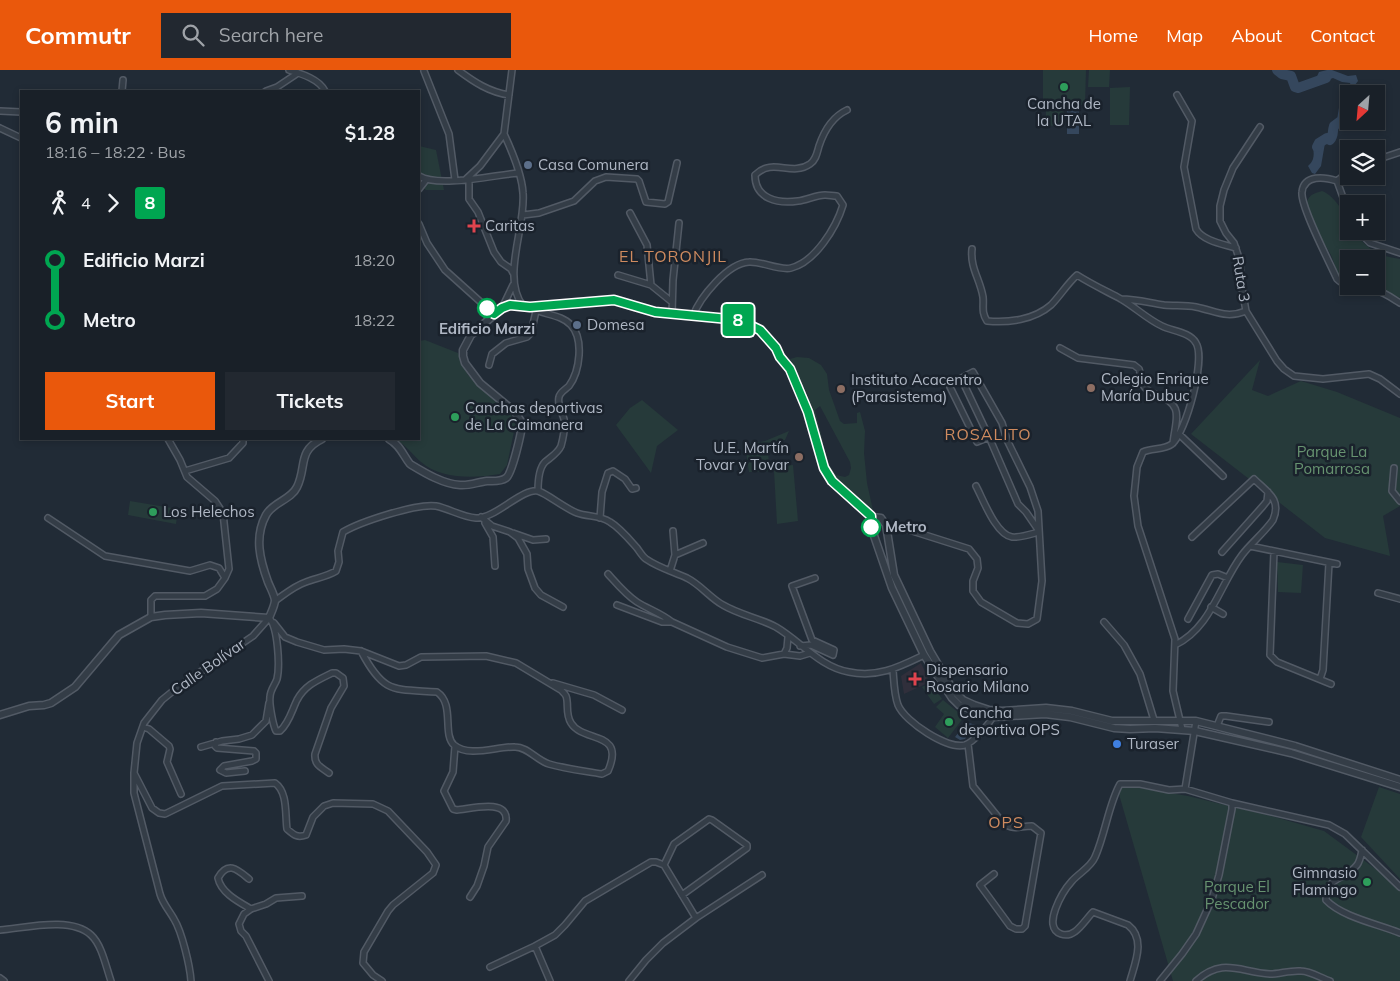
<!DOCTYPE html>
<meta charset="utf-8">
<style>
:root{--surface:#192028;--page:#222830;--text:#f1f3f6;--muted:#9fa3a8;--line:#373e45;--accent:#ea580c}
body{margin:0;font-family:Mulish,sans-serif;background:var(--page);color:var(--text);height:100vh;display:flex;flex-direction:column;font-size:19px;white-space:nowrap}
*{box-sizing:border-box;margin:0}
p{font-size:16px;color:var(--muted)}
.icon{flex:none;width:28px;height:28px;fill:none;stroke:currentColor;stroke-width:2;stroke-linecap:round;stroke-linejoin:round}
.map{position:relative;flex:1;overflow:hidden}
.details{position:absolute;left:20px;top:20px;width:400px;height:350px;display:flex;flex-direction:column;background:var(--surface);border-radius:0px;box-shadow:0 2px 8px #0003,0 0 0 1px var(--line)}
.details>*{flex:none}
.badge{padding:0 10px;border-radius:4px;font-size:18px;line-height:32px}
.needle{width:32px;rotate:206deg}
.tools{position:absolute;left:1340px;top:15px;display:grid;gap:10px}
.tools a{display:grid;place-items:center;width:45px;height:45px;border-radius:0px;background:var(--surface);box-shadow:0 2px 8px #0003,0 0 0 1px var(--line);font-size:25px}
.map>.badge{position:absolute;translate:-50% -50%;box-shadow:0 0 0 2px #fff}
.legs{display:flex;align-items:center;gap:8px;height:55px;padding:0 25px;font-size:16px}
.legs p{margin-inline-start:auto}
.overview{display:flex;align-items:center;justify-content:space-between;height:85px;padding:0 25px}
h1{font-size:28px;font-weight:700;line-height:38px}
.action{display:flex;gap:10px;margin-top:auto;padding:10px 25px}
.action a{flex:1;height:58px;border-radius:0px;background:var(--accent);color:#fff;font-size:20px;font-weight:700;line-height:58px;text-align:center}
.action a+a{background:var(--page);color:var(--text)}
ul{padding:0 25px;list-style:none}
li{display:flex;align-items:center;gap:18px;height:60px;font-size:19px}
li i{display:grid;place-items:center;width:8px;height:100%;margin:0 6px;background:currentColor}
li i::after{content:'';width:12px;height:12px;margin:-6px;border:4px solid;border-radius:50%;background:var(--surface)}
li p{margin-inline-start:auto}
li:first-child i{background:linear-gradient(#0000 50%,currentColor 0)}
li:last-child i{background:linear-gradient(currentColor 50%,#0000 0)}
header{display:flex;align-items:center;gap:30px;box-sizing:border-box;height:70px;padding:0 25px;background:var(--accent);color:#fff}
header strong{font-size:24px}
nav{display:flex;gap:28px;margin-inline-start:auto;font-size:18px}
.search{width:350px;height:45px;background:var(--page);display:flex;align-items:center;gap:12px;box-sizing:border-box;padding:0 18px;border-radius:0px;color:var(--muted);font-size:19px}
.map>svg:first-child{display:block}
.medical{fill:#302f3b}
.green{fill:#263a3a}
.water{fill:#35475d}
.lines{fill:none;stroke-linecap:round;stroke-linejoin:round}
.river{stroke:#35475d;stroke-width:10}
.minor-casing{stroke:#525a65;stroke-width:8}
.tertiary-casing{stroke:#525a65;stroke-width:9}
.minor{stroke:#343d47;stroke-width:5}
.tertiary{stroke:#343d47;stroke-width:6}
.line-1-casing{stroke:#fff;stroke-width:11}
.line-1{stroke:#00a651;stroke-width:8}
.leisure-dot{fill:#2e9e5b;stroke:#1a222c;stroke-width:2}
.service-dot{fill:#5c6f8a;stroke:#1a222c;stroke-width:2}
.health-dot{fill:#e0444e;stroke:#1a222c;stroke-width:2}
.stop-1-dot{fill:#fff;stroke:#00a651;stroke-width:2.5}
.education-dot{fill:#8d6e63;stroke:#1a222c;stroke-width:2}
.shop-dot{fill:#3f7fe0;stroke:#1a222c;stroke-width:2}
.labels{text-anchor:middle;stroke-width:5;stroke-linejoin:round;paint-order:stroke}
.poi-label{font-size:15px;fill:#afb7c4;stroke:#1a222c;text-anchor:start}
.street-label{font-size:15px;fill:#afb7c4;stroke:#1a222c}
.stop-label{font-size:15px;font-weight:bold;fill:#afb7c4;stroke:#1a222c}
.park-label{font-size:15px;fill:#679370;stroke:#1a222c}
.neighbourhood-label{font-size:16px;letter-spacing:1px;fill:#cf8b5f;stroke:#1a222c}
</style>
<header>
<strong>Commutr</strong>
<div class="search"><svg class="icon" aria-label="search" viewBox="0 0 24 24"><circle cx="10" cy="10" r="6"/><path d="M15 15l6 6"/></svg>Search here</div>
<nav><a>Home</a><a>Map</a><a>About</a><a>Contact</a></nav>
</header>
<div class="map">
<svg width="1400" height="911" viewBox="0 0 1400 911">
<rect width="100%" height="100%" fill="#212b36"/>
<!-- medical -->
<path class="medical" d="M921 593 930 612 904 624 901 606Z"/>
<!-- green -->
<path class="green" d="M1043 0H1086L1085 35 1043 36Z
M1089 0H1110L1109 17H1088Z
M1130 17 1129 55H1110V18Z
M1046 39H1064V55L1046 56Z
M419 76 436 80 444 120H426L419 115Z
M1322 121C1335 125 1349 149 1349 161H1353C1367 179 1378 186 1400 189V228L1379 218 1356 216H1376V189H1349V214C1344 212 1340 209 1338 204 1335 198 1334 191 1331 185 1325 173 1305 145 1307 132 1309 124 1316 123 1322 121Z
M425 270 458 283 468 305 507 340 516 352 507 395 500 404C476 408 441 410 421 392 413 385 405 374 395 369H419V271Z
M797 287 809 288 821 295 827 304 829 320 840 351 844 354 857 353V343L860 342 865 361 864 383 867 413 874 445C859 432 827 411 826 390L836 405 845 407 849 405 851 398 850 392 820 336 815 340 823 372 824 387 808 326 790 289Z
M1260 290 1252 320 1268 326 1301 311 1337 322 1400 348V436L1383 446 1390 486 1325 468 1191 364Z
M642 330 678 360 657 376 651 403 616 355 630 338Z
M789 361 785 370 769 373 768 379 769 397 793 395 798 451 777 454 774 401 749 402 745 375 765 371Z
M130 431 178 439 176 454 128 445Z
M1277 492 1303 495 1301 523 1278 522Z
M931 613 942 629 934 634 922 617Z
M943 630 964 647 948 668 935 657 944 644 936 637Z
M1116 714 1188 726 1275 747 1324 761 1400 817V911H1173Z
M1379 717 1400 724V809L1361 767Z"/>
<!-- water -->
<path class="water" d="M1327 0H1332L1348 6 1356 5 1358 11 1355 15 1360 20V24H1354L1350 13 1342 12 1333 8 1318 14 1314 13 1319 2Z
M1067 38H1079V64H1067Z
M1324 68 1330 70 1325 73 1321 96 1315 104 1312 103 1308 96C1310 94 1312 92 1313 89 1316 78 1307 72 1324 68Z
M967 652 975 655 965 669 960 670 955 667Z"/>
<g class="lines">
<!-- river -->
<path class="river" d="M1277 0 1282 4 1291 6 1295 17 1298 18 1326 8
M1317 77 1319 73 1327 68 1330 70C1334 65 1332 62 1334 56L1342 50 1344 38 1349 34"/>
<defs>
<path id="minor" d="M289 0C302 4 319 9 325 21
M458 0C474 12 489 22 509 25
M424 1 449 64 455 110
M122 21 123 10
M266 21 277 17 298 3
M1177 25 1192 51 1184 97 1196 159C1203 171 1223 174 1236 178
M0 41 21 42
M1260 57 1233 98 1224 120 1220 136V151L1226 163 1234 173 1240 191 1241 213 1246 241 1277 291 1284 299 1294 306 1323 309 1369 304 1380 309 1400 324
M0 58 21 68
M504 64C511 79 522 106 523 123 526 157 501 207 523 236
M504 64 512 0
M1376 90 1400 82
M419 106C439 118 494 105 518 103
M465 110 480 96 504 64
M469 110V129L478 142 494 182 501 192 511 199 513 203
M1337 111C1325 107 1304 104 1302 122 1300 136 1330 193 1337 209 1348 220 1361 217 1375 220 1384 222 1392 228 1400 233
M1337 111 1349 144
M1337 111 1349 101
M419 119 426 110
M630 143 647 175 651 215 672 232
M523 145 539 143 574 131 595 111 606 107 637 109 639 111 646 132 665 134 668 132 677 93
M419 154 427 173 445 200 494 244
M1358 161 1370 173 1400 183
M972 179C970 198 980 209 983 227 984 236 981 242 987 251 1008 253 1034 250 1051 235 1060 226 1067 214 1077 205 1091 214 1106 221 1121 229 1135 237 1147 249 1162 256 1172 261 1190 262 1196 273 1206 289 1186 362 1172 374 1164 380 1152 378 1143 382L1137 397 1134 426 1138 456 1175 569 1173 621 1182 659
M618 205 651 215
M1121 229C1136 229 1150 233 1164 235 1175 236 1186 235 1196 237 1216 241 1226 249 1246 241
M530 237C542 245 561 244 571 255 584 269 580 301 569 316 565 320 560 322 559 327 557 335 562 342 564 349 565 357 563 369 561 376 558 383 551 387 545 392 539 398 538 412 538 421
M502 238 513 215
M672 244 673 210 679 153
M693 246C700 227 728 193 749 192 761 191 780 201 791 198 815 192 836 158 843 135L837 126C833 126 829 125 825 125 816 125 807 130 798 131 778 134 755 129 755 105 773 87 791 107 810 94 816 90 817 83 819 76 824 61 832 47 847 40
M1060 278 1078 288 1134 295 1139 299C1141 304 1140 310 1143 315 1146 320 1150 322 1155 324 1185 335 1176 347 1173 373
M489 295 492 284 506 273 527 267 531 263 536 241
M1179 364 1223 406
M989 367 1018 434 1026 442 1039 461
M168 369 180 390 187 407 215 431 223 443 229 499 225 508
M1394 398 1392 421 1400 431
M185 401 229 388 243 373V369
M976 416C983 429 996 465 1012 467 1020 468 1031 464 1039 462
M481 447 492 456 510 462 518 468 527 484 528 499 535 518 541 525 563 537
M48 448 105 486 190 501 210 495 219 498 225 508 217 519 205 526H155L151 530V547
M600 448 602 422 608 403 613 401 625 409 632 419 636 418
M485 453 493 467 495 496
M887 459H906L969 479 977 489 978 498 973 511V521L981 532 1017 553 1028 554 1037 549 1042 511 1038 441 1030 417 1007 370 1002 353 973 302 950 314V317L977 372 989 367 961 308
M513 463 533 470 546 469
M1250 476 1337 494
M1274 481 1270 585 1277 592 1331 614
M1222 482 1263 436 1267 431 1268 422
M675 485 703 473
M670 501 675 485 673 461
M608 504C617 514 626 525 637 532 648 539 661 543 672 552L727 577 762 588 784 584 800 586 810 583
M1378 523 1400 529
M275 531C285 524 294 516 306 512 316 508 326 507 336 501L339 492 338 481 343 462C360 452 417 433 436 436 450 439 462 447 476 448 495 449 522 418 538 421 546 423 566 439 577 443 588 447 600 445 610 452 620 458 629 469 637 478 640 482 642 486 646 489 659 498 674 502 687 508 701 515 710 528 723 535 740 545 759 548 776 557 800 571 820 597 849 602 878 608 899 597 924 585
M617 535 662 552H671
M1211 537 1223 544
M1188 549 1212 505 1218 504 1228 508
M1104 552 1124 575 1140 604 1154 650
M274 553 285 567 297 572 324 580 344 579 361 581 399 596 406 595 421 587 486 586 516 593 561 620C563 622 565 624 566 626 569 633 565 644 571 653 583 673 626 660 608 701L602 704C585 701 566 699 549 694 536 690 528 677 515 677 498 676 469 688 454 675 442 664 455 634 437 622 392 619 384 624 361 581
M1175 575C1211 558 1220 514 1242 485 1251 473 1264 463 1273 450 1282 429 1267 422 1254 409L1192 467
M800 576 811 575 833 585 834 580 812 570 792 516 815 508
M784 584 787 578 788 567
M893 600C894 612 894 624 898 635 905 652 948 680 965 675 974 672 988 655 993 647
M1320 609 1323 600 1329 493
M553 613 594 625 622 640
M1217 656 1221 646H1226L1269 652
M143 657 149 659 169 676 170 679 167 692 181 724
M216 672 215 676 217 678 254 681 256 683V689L252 691 224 696 220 700 226 703 245 701
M968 674 973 716 1003 753C1015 761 1019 756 1032 756L1041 763 1025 856 1022 859H1016L1010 856 980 815 994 804
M455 676 453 702 444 721 453 739 457 740C470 739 509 728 506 751L488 777 484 796 477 816 470 827
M201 677 222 671 239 669 252 665 266 651 269 633
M134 703V723L160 824C163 834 169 840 174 849 182 862 190 896 191 911
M329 703C321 697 314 695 315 684L331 638 344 616 343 608 336 603H332C318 610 305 615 297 630 292 640 289 653 280 661H276C273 655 269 634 270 627 270 620 275 615 277 609 280 596 278 557 269 548L253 566 178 617 162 630 144 653 137 673 134 703 152 738 159 743 165 744 222 716 275 713C288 722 285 745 287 759 294 765 297 768 306 765L313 747 324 736 333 733 373 734 388 741 427 782 436 795 433 803 393 835 388 841 364 882 363 893 373 905 382 911
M1232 733 1329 755 1345 764 1400 817
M1362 780C1361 785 1360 791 1357 795 1345 811 1326 805 1326 830 1342 847 1378 854 1400 863
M664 795 674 774 709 749 712 750 747 775V778L682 825
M249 809C238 800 228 790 218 808 221 823 239 832 251 839
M696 848 762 805
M0 860C25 858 71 846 91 865 102 875 106 897 111 911
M490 897 535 876
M0 908 4 911
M269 911 246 866 241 861 239 854 244 844 251 839 266 834 276 828 302 826
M550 911 535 876 555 865 565 855 585 831 651 792H656L664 795 696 848 663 873 646 890 629 911
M1130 911C1135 893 1146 869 1128 855L1093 842C1084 851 1075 869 1061 864 1041 857 1063 821 1072 811 1079 803 1091 797 1095 787 1105 765 1109 733 1120 714H1140L1169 720 1185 719
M1160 911 1182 884 1196 864 1212 829 1219 805 1232 739V733L1185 719 1196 651
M1196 911C1223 887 1239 902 1270 904 1280 904 1290 900 1301 901 1310 901 1321 908 1330 911"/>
<path id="tertiary" d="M389 369C400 375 403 385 410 394 425 403 443 414 460 415 469 416 478 412 487 411 494 411 500 412 506 408 512 404 522 361 522 353L515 342 480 313 465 293 463 286V280L471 265 502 238 511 235 529 237 614 230 655 242 739 250 760 260 767 267 790 299 808 342 824 398 832 411 872 447
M872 447 871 457 892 518 924 585 952 628 959 635 993 647 1045 644 1070 647 1114 658 1130 659 1155 658 1195 661 1291 683 1400 717
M872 447 881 448 886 455 894 505 930 581 953 620 963 630 974 635 989 640 1002 641 1046 638 1072 641 1112 651H1196L1295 676 1400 710
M0 645 29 636 44 635 51 633 75 617 119 565 151 547 165 545 201 543 269 548C271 543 275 535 275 530 274 524 270 517 268 512 260 490 254 467 266 445 273 432 291 430 297 417 307 397 297 381 322 369"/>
</defs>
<!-- minor casing -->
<use href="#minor" class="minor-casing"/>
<!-- tertiary casing -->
<use href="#tertiary" class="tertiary-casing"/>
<!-- minor -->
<use href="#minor" class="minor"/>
<!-- tertiary -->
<use href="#tertiary" class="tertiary"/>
</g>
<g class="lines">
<defs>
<path id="line-1" d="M487 238 494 244 502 238 510 235 530 237 614 230 655 242 739 250 760 260 776 278 780 287 790 299 808 342 824 398 832 411 871 446V457"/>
</defs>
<!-- line-1 casing -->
<use href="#line-1" class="line-1-casing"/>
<!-- line-1 -->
<use href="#line-1" class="line-1"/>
</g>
<!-- markers -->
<g class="leisure-dot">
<circle cx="1064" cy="17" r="5"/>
<circle cx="455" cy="347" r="5"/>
<circle cx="153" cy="442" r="5"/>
<circle cx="949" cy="652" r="5"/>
<circle cx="1367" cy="812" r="5"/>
</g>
<g class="service-dot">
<circle cx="528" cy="95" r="5"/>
<circle cx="577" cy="255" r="5"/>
</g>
<g class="health-dot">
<path d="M471.5 148.5h5v5h5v5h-5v5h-5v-5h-5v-5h5z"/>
<path d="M912.5 601.5h5v5h5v5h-5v5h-5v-5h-5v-5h5z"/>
</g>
<g class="stop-1-dot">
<circle cx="487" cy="238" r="9"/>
<circle cx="871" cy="457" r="9"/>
</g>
<g class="education-dot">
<circle cx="1091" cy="318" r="5"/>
<circle cx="841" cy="319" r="5"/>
<circle cx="799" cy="387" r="5"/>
</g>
<circle class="shop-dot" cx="1117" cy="674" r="5"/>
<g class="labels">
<!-- poi labels -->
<g class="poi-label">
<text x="1064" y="39" text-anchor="middle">Cancha de<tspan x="1064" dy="17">la UTAL</tspan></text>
<text x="538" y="100">Casa Comunera</text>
<text x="485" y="161">Caritas</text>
<text x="587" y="260">Domesa</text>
<text x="1101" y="314">Colegio Enrique<tspan x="1101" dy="17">María Dubuc</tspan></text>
<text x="851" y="315">Instituto Acacentro<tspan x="851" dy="17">(Parasistema)</tspan></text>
<text x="465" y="343">Canchas deportivas<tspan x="465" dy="17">de La Caimanera</tspan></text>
<text x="789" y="383" text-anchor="end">U.E. Martín<tspan x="789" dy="17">Tovar y Tovar</tspan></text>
<text x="163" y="447">Los Helechos</text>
<text x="926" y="605">Dispensario<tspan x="926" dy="17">Rosario Milano</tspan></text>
<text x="959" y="648">Cancha<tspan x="959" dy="17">deportiva OPS</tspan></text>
<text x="1127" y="679">Turaser</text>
<text x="1357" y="808" text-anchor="end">Gimnasio<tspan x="1357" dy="17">Flamingo</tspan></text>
</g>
<!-- street labels -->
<g class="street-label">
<text transform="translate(1241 209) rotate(81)" y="5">Ruta 3</text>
<text transform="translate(208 597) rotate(-35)" y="5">Calle Bolívar</text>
</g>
<!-- stop labels -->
<g class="stop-label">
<text x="487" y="264">Edificio Marzi</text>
<text x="885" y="462" text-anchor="start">Metro</text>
</g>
<!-- park labels -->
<g class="park-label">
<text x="1332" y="387">Parque La<tspan x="1332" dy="17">Pomarrosa</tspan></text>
<text x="1237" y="822">Parque El<tspan x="1237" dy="17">Pescador</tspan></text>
</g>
<!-- neighbourhood labels -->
<g class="neighbourhood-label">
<text x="673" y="192">EL TORONJIL</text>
<text x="988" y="370">ROSALITO</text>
<text x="1006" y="758">OPS</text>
</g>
</g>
</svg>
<div class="tools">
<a><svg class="needle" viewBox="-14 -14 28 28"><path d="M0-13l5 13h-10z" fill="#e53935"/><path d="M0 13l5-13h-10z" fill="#9fa3a8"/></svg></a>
<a><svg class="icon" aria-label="layers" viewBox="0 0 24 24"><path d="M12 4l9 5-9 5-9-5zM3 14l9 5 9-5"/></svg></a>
<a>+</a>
<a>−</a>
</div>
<b class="badge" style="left:738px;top:250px;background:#00a651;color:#fff">8</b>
<section class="details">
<div class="overview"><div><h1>6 min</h1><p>18:16 – 18:22 · Bus</p></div><b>$1.28</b></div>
<div class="legs"><svg class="icon" aria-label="walk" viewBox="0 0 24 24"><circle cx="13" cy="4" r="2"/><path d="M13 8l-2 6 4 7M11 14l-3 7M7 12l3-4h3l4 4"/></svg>4<svg class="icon" aria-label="forward" viewBox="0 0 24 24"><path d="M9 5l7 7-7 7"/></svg><b class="badge" style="background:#00a651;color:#fff">8</b></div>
<ul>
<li><i style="color:#00a651"></i><b>Edificio Marzi</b><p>18:20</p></li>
<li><i style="color:#00a651"></i><b>Metro</b><p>18:22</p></li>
</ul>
<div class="action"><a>Start</a><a>Tickets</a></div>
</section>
</div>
